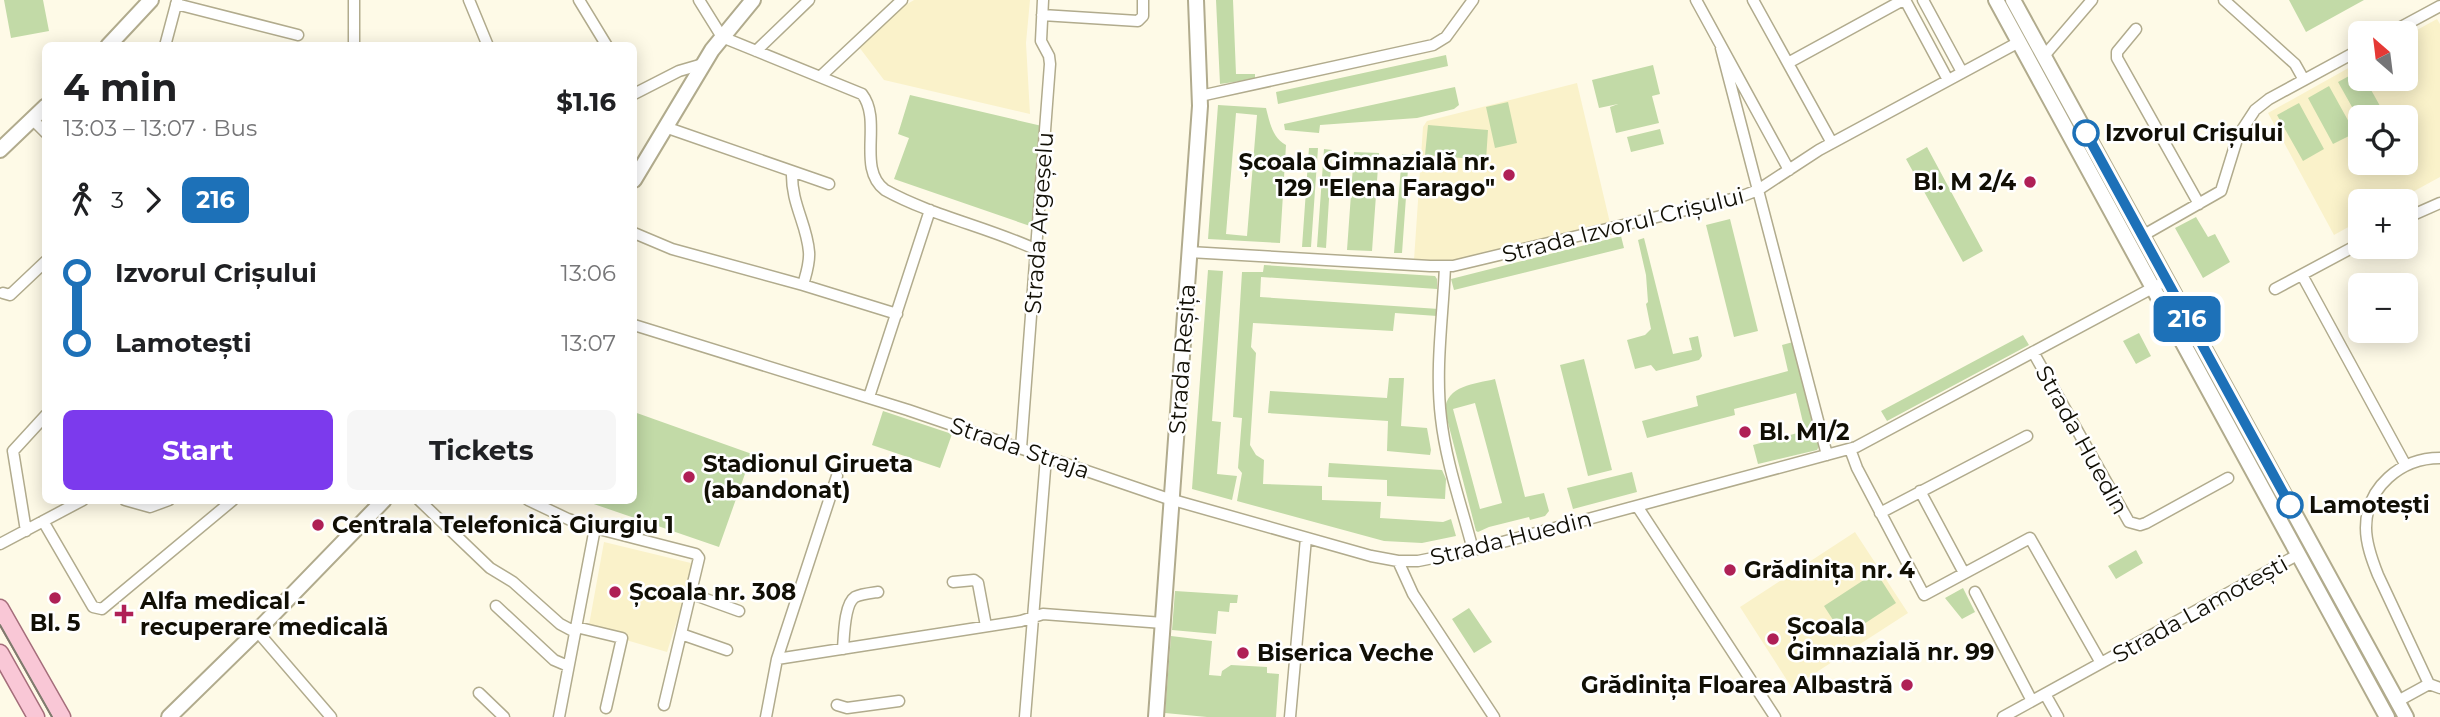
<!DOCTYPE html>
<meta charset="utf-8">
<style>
:root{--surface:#fff;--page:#f6f6f6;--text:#202124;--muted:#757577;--accent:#7c3aed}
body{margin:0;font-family:Montserrat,sans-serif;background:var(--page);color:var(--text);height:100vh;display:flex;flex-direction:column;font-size:26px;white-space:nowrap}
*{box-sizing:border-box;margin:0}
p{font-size:23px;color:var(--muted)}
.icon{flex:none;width:38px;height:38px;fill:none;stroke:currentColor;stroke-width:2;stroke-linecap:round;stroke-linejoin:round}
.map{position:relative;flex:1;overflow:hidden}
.panel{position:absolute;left:42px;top:42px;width:595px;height:462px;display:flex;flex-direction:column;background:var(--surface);border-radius:10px;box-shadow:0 4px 18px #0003}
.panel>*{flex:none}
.badge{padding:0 14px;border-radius:10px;font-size:24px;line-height:46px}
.needle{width:46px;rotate:332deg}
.controls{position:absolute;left:2348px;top:21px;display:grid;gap:14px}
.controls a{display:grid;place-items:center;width:70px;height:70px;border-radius:10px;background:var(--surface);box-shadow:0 4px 18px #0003;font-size:35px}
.map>.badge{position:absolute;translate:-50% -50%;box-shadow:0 0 0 4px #fff}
.legs{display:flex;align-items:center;gap:10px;height:77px;padding:0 21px;font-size:23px}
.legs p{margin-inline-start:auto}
.head{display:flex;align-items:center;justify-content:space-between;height:119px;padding:0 21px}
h1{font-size:38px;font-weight:700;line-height:52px}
.primary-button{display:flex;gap:14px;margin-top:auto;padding:14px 21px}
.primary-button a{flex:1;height:80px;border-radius:10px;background:var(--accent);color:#fff;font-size:28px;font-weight:700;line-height:80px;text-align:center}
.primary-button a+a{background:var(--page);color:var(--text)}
ul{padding:0 21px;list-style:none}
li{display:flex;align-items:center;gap:24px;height:70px;font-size:26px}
li i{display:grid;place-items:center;width:10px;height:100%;margin:0 9px;background:currentColor}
li i::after{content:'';width:18px;height:18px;margin:-9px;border:5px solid;border-radius:50%;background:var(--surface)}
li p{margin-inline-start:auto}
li:first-child i{background:linear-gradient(#0000 50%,currentColor 0)}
li:last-child i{background:linear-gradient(currentColor 50%,#0000 0)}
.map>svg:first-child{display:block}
.built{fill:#faf2ca;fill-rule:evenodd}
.green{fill:#c2daa7;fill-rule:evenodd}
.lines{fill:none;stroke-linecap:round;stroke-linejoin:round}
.street-casing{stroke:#b1ab8d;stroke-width:13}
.secondary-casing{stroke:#b1ab8d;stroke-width:18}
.primary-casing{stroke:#a56e7b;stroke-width:19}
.street{stroke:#fff;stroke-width:10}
.secondary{stroke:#fff;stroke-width:14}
.primary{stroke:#f9c7d6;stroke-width:16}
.tram{stroke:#7f7c6e;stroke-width:2}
.line-1-casing{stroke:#fff;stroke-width:16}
.line-1{stroke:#1d71b8;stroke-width:10}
.stop-1-dot{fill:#fff;stroke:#1d71b8;stroke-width:3.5}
.poi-dot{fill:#af2056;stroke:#fff;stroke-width:2.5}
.labels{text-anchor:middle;stroke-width:5;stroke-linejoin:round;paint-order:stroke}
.stop-label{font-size:23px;font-weight:bold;fill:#110f05;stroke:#fff;text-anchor:start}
.poi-label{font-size:23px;font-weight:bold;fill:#110f05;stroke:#fff;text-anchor:start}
.street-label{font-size:23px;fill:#110f05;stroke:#fff}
</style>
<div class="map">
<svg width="2440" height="717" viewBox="0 0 2440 717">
<rect width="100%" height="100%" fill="#fefae7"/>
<!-- built -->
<path class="built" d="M914 0H1030L1026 43 1030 114 884 80 859 47 904 6Z
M2437 19 2440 24V177L2396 201H2361V220L2334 235 2268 113 2361 61V79H2406V36ZM2361 117H2406V163H2361Z
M1577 83 1610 223 1465 260 1451 262 1414 260 1423 127 1427 121Z
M1855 532 1908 613 1792 688 1740 607Z
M604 542 695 564 667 652 626 640 627 633 589 625Z"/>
<!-- green -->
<path class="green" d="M4 0H43L49 31 11 38Z
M1216 0H1233L1236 74H1255V79L1220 84Z
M2289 0H2364L2306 32Z
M1446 55 1448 66 1278 104 1276 92Z
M1653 65 1660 94 1652 96 1659 123 1616 133 1610 107 1618 104 1599 108 1592 80Z
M2360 70 2361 79H2365L2385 115 2361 117V123L2338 82Z
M2329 86 2355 133 2333 144 2308 98Z
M1455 87 1459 105 1454 109 1417 118 1320 125 1319 133 1285 130 1284 124Z
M910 95 1042 126 1033 227 894 179 909 138 898 134Z
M1508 102 1517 143 1495 148 1486 107Z
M2299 103 2324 149 2303 161 2277 115Z
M1218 105 1266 108C1270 123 1272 137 1286 145L1280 243 1208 239ZM1236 113 1257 115 1247 236 1226 234Z
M1428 125 1488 130 1486 160 1425 155Z
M1660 129 1664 144 1631 152 1627 137Z
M1927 147 1983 251 1963 262 1906 159Z
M1309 148H1318L1311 247H1302Z
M1324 149 1332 150 1326 248 1317 247Z
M1354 152 1379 153 1372 251 1347 250Z
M1402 154 1409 155 1402 253H1394Z
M2196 217 2208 237 2215 234 2230 262 2203 278 2175 228Z
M1730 219 1758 331 1734 337 1706 225Z
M1621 236 1624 248 1454 290 1451 279Z
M1644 238 1673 354 1692 350 1689 338 1698 336 1702 356 1699 360 1656 371 1651 365 1635 369 1627 340 1645 335 1651 329 1646 304 1648 302 1646 275 1638 240Z
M1264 265 1435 276 1437 279V289L1261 277 1260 297 1439 309 1437 316 1395 313 1393 331 1253 323 1251 347 1256 353 1250 445 1256 455 1264 460 1263 484 1322 486V500L1381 502 1380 518 1443 522 1451 519 1456 536 1422 543 1384 541 1237 501 1242 473 1238 468 1242 418 1233 417 1242 272H1263Z
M1208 270 1223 271 1212 421 1221 422 1217 474 1237 476 1232 500 1192 489Z
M2139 333 2151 356 2136 364 2123 341Z
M2023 335 2029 345 1887 421 1881 411Z
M1793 342 1820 444 1817 450 1758 464 1753 445 1805 431 1796 393 1734 409 1735 415 1647 438 1642 421 1698 406 1696 396 1788 371 1782 345Z
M1584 359 1612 470 1588 476 1560 365Z
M1389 378H1404L1401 426 1427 428 1431 450 1430 455 1387 451 1388 421 1268 413 1270 391 1387 398Z
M1495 379 1525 497 1544 493 1549 511 1545 516 1530 520 1529 517 1489 527 1478 532 1476 531 1445 411C1446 385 1475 384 1495 379ZM1475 403 1502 503 1480 509 1453 409Z
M883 411 952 434 940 468 872 445Z
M634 412 752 454 719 547 585 501 634 500Z
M1329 463 1442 470 1446 479 1445 499 1387 496V480L1328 477Z
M1632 472 1637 492 1573 509 1567 488Z
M2136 550 2143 563 2116 579 2108 566Z
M1876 572 1896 603 1844 637 1824 606Z
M1963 588 1975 612 1962 619 1945 598Z
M1175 591 1238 595 1237 603H1230L1229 612 1218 611 1216 634 1172 630Z
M1469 608 1492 642 1474 653 1452 619Z
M1171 636 1212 641 1209 675 1221 676 1222 671 1231 665 1267 667V673L1279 674 1276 717H1207L1165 713Z"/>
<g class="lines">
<defs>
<path id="street" d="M469 0 488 46
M579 0 607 46
M699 0 722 37 862 94C883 121 856 168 885 190 932 216 988 227 1037 250
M1696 0 1789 170
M1753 0 1832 143
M1905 0 1948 80
M1923 0 1962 72
M2224 0 2295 64 2304 80
M176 4 298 35
M1042 15 1138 21 1143 16V0
M2136 29 2117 52V58L2199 204
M2390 33 2440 6
M165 46 177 1
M354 46V0
M1721 48 1827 455
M756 51 809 0
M2044 56 2092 0
M1788 63 1903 0
M821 76 902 0
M634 94 679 71 703 64
M1200 96 1433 45 1446 37 1473 0
M32 119 46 133
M665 127 829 184
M792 172C791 204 807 224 809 252 810 263 806 274 803 285
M2406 218 2440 203
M634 233 672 249 803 285 897 314
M2142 236 2221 191 2238 136 2255 110 2269 99 2361 49
M1189 252 1430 266H1453L1740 197 1758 190 1819 150 2019 42
M1445 266C1443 316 1435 368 1441 418 1446 463 1462 507 1473 550
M2302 275 2405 464
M2275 289 2361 243
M3 293 10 295 46 261
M634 325 908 410 1166 498 1371 556 1398 561H1418L1473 550 1856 447 2158 285
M2033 352 2129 522 2140 525 2146 523 2228 478
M869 397 930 210
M1021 448 1050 64 1049 56 1041 41 1043 0
M1850 449 1857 468 1924 595 2030 538 2101 663
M1920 491 1964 573
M125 500 150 507 169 500
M419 500 490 568 513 582 560 624 575 632
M528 500 568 519 595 528 696 554 699 558 664 705
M1637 506 1775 717
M1880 513 2027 436
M43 521 93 607 102 609 233 500
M26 531 13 451 46 415
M0 544 83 500
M1398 561 1413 594 1494 717
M953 582 974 580 978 583 986 626
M1975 592 2032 701
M692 594 739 611
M496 606 554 660 568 666
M576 627 622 638 606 708
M257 631 331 717
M681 634 727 650
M843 649C844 637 844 604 855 597 861 594 871 593 878 592
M777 659 1021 621 1043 614 1163 623
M2429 684 2378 575C2372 560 2366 544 2366 528 2366 487 2401 458 2440 458
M479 693 504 717
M2045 694 2058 717
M2398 701 2429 684 2440 688
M837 705 847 708 899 701
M559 717 595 528
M766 717 777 659 837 476
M1025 717 1046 457
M1290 717 1306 538
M2003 717 2299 554"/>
<path id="secondary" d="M1996 0 2387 717
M2013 0 2406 717
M108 46 151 0
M0 150 46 106
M634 180 712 50 753 0
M169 717 257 631 384 500
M1156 717 1200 106 1196 0"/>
<path id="primary" d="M0 608 62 717
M0 653 36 717"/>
</defs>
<!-- street casing -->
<use href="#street" class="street-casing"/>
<!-- secondary casing -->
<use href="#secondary" class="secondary-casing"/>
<!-- primary casing -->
<use href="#primary" class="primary-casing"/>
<!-- street -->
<use href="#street" class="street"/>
<!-- secondary -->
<use href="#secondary" class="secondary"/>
<!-- primary -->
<use href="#primary" class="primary"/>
<!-- tram -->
<path class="tram" d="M0 625 52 717"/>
</g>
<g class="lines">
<defs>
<path id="line-1" d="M2086 133 2290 505"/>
</defs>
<!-- line-1 casing -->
<use href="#line-1" class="line-1-casing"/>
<!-- line-1 -->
<use href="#line-1" class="line-1"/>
</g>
<!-- markers -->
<g class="stop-1-dot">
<circle cx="2086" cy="133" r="12"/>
<circle cx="2290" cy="505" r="12"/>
</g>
<g class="poi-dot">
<circle cx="1509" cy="175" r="7"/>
<circle cx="2030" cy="182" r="7"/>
<circle cx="1745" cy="432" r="7"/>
<circle cx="689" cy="477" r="7"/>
<circle cx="318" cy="525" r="7"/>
<circle cx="1730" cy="570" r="7"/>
<circle cx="615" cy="592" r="7"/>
<circle cx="55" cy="598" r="7"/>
<path d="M120.5 603.5h7v7h7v7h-7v7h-7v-7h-7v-7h7z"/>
<circle cx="1773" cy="639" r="7"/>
<circle cx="1243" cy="653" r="7"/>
<circle cx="1907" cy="685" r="7"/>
</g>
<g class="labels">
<!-- stop labels -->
<g class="stop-label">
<text x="2105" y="141">Izvorul Crișului</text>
<text x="2309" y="513">Lamotești</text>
</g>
<!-- poi labels -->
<g class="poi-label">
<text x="1495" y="170" text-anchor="end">Școala Gimnazială nr.<tspan x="1495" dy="26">129 "Elena Farago"</tspan></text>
<text x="2016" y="190" text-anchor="end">Bl. M 2/4</text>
<text x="1759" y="440">Bl. M1/2</text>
<text x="703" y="472">Stadionul Girueta<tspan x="703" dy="26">(abandonat)</tspan></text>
<text x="332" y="533">Centrala Telefonică Giurgiu 1</text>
<text x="1744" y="578">Grădinița nr. 4</text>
<text x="629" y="600">Școala nr. 308</text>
<text x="140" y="609">Alfa medical -<tspan x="140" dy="26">recuperare medicală</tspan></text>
<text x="55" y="631" text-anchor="middle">Bl. 5</text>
<text x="1787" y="634">Școala<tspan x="1787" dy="26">Gimnazială nr. 99</tspan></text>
<text x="1257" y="661">Biserica Veche</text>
<text x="1893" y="693" text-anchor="end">Grădinița Floarea Albastră</text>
</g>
<!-- street labels -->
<g class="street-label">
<text transform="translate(1039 223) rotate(-86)" y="8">Strada Argeșelu</text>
<text transform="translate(1623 225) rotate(-14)" y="8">Strada Izvorul Crișului</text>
<text transform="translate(1182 359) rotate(-86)" y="8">Strada Reșița</text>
<text transform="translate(2082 440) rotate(61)" y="8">Strada Huedin</text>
<text transform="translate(1020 448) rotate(19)" y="8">Strada Straja</text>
<text transform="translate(1511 538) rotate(-14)" y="8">Strada Huedin</text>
<text transform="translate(2200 609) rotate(-29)" y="8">Strada Lamotești</text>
</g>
</g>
</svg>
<div class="controls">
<a><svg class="needle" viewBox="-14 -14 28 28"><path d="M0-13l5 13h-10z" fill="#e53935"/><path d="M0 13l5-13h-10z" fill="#757577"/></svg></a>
<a><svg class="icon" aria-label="locate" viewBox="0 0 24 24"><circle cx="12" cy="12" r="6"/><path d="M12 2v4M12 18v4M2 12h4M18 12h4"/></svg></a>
<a>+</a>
<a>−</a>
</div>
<b class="badge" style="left:2187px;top:319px;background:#1d71b8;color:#fff">216</b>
<section class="panel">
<div class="head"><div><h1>4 min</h1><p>13:03 – 13:07 · Bus</p></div><b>$1.16</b></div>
<div class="legs"><svg class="icon" aria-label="walk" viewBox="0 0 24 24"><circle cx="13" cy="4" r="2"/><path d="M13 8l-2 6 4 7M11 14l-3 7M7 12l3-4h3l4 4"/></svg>3<svg class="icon" aria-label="forward" viewBox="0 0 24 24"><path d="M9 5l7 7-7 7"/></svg><b class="badge" style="background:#1d71b8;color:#fff">216</b></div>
<ul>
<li><i style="color:#1d71b8"></i><b>Izvorul Crișului</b><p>13:06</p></li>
<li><i style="color:#1d71b8"></i><b>Lamotești</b><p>13:07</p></li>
</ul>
<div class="primary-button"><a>Start</a><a>Tickets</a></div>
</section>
</div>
